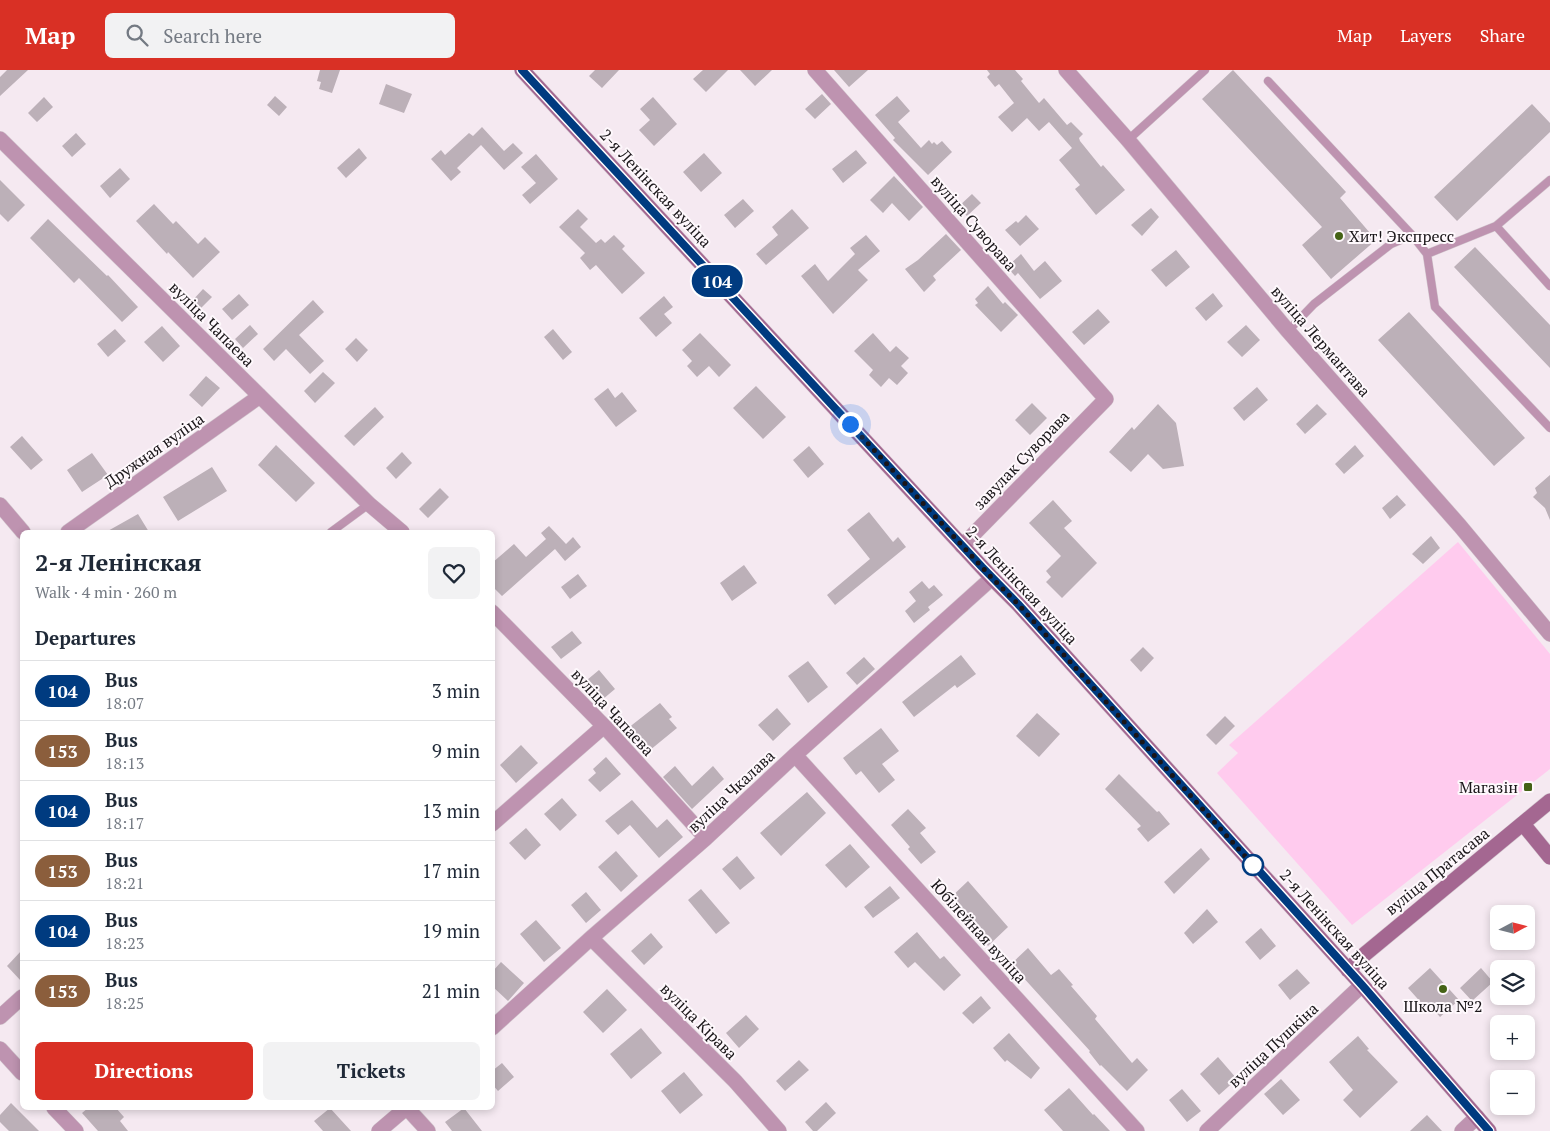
<!DOCTYPE html>
<meta charset="utf-8">
<style>
:root{--surface:#fff;--page:#f2f2f3;--text:#1f2937;--muted:#747a83;--line:#e0e1e3;--accent:#d93025}
body{margin:0;font-family:"PT Serif",serif;background:var(--page);color:var(--text);height:100vh;display:flex;flex-direction:column;font-size:19px;white-space:nowrap}
*{box-sizing:border-box;margin:0}
p{font-size:16px;color:var(--muted)}
.icon{flex:none;width:28px;height:28px;fill:none;stroke:currentColor;stroke-width:2;stroke-linecap:round;stroke-linejoin:round}
.map{position:relative;flex:1;overflow:hidden}
.panel{position:absolute;left:20px;top:460px;width:475px;height:580px;display:flex;flex-direction:column;background:var(--surface);border-radius:8px;box-shadow:0 2px 8px #0003}
.panel>*{flex:none}
.badge{padding:0 10px;border-radius:16px;font-size:18px;line-height:32px}
.needle{width:32px;rotate:83deg}
.fabs{position:absolute;left:1490px;top:835px;display:grid;gap:10px}
.fabs a{display:grid;place-items:center;width:45px;height:45px;border-radius:8px;background:var(--surface);box-shadow:0 2px 8px #0003;font-size:25px}
.you{position:absolute;width:25px;height:25px;margin:-12px;border:4px solid #fff;border-radius:50%;background:#1a73e8;box-shadow:0 0 0 8px #1a73e833}
.map>.badge{position:absolute;translate:-50% -50%;box-shadow:0 0 0 2px #fff}
h2{padding:0 15px;font-size:19px;line-height:45px}
.round{display:grid;place-items:center;flex:none;width:52px;height:52px;border-radius:8px;background:var(--page)}
.headline{display:flex;align-items:center;justify-content:space-between;height:85px;padding:0 15px}
h1{font-size:24px;font-weight:700;line-height:38px}
.button{display:flex;gap:10px;margin-top:auto;padding:10px 15px}
.button a{flex:1;height:58px;border-radius:8px;background:var(--accent);color:#fff;font-size:20px;font-weight:700;line-height:58px;text-align:center}
.button a+a{background:var(--page);color:var(--text)}
ul{padding:0;list-style:none}
li{display:flex;align-items:center;gap:15px;height:60px;padding:0 15px;border-top:1px solid var(--line)}
li div{flex:1}
li b{display:block;font-size:19px}
li em{font-style:normal}
li .badge{min-width:55px;font-weight:700;text-align:center}
header{display:flex;align-items:center;gap:30px;box-sizing:border-box;height:70px;padding:0 25px;background:var(--accent);color:#fff}
header strong{font-size:24px}
nav{display:flex;gap:28px;margin-inline-start:auto;font-size:18px}
.search{width:350px;height:45px;background:var(--page);display:flex;align-items:center;gap:12px;box-sizing:border-box;padding:0 18px;border-radius:8px;color:var(--muted);font-size:19px}
.map>svg:first-child{display:block}
.green{fill:#ffcbee}
.building{fill:#bcb0b8}
.lines{fill:none;stroke-linecap:round;stroke-linejoin:round}
.lane-casing{stroke:#d2c7ce;stroke-width:9}
.street-casing{stroke:#d2c7ce;stroke-width:16}
.secondary-casing{stroke:#d2c7ce;stroke-width:16}
.lane{stroke:#be93b0;stroke-width:8}
.street{stroke:#be93b0;stroke-width:15}
.secondary{stroke:#a46791;stroke-width:15}
.line-casing{stroke:#fff;stroke-width:11}
.line{stroke:#003b80;stroke-width:8}
.walk{stroke:#1a1619;stroke-width:5;stroke-dasharray:0 9}
.poi-dot{fill:#446215;stroke:#fef8fc;stroke-width:2}
.stop-dot{fill:#fff;stroke:#003b80;stroke-width:2.5}
.labels{text-anchor:middle;stroke-width:4;stroke-linejoin:round;paint-order:stroke}
.street-label{font-size:16px;fill:#1a1619;stroke:#fef8fc}
.poi-label{font-size:16px;fill:#1a1619;stroke:#fef8fc;text-anchor:start}
</style>
<header>
<strong>Map</strong>
<div class="search"><svg class="icon" aria-label="search" viewBox="0 0 24 24"><circle cx="10" cy="10" r="6"/><path d="M15 15l6 6"/></svg>Search here</div>
<nav><a>Map</a><a>Layers</a><a>Share</a></nav>
</header>
<div class="map">
<svg width="1550" height="1061" viewBox="0 0 1550 1061">
<rect width="100%" height="100%" fill="#f5e9f1"/>
<!-- green -->
<path class="green" d="M1458 472 1550 584V699L1352 855 1217 703 1238 683 1229 675Z"/>
<!-- building -->
<path class="building" d="M7 0H28L0 26V7Z
M320 0H340L332 23 319 19 321 12 317 11Z
M595 0H619L602 18 589 6Z
M703 0H728L706 22 693 9Z
M740 0H772L755 16Z
M834 0H868L849 17Z
M987 0H1015L1023 9 1021 11 1039 33 1044 28 1067 55 1071 52 1083 64 1079 68 1080 71 1101 97 1103 95 1125 120 1096 145 1075 119 1080 115 1059 90 1072 78 1049 52 1039 61 1027 48 1012 62 998 47 1014 33 999 14 995 17 987 7 990 4Z
M1233 0 1346 122 1340 128 1376 170 1331 209 1302 175 1322 157 1202 29Z
M386 14 412 24 404 43 379 34Z
M822 24 831 34 815 49 805 39Z
M275 26 287 37 279 46 267 35Z
M897 26 910 41 898 52 921 78 929 70 932 74 934 72 937 75 942 71 952 82 928 105 893 70 895 68 875 45Z
M44 27 53 37 37 52 28 43Z
M653 27 677 54 654 76 639 60 650 50 640 39Z
M1532 34 1550 53V62L1457 151 1434 127Z
M482 57 504 81 513 73 523 83 504 100 481 75 457 98 461 102 451 111 431 89 441 80 445 85 469 63 473 66Z
M76 63 86 74 72 87 62 76Z
M359 78 367 88 346 108 337 98Z
M856 80 867 93 843 113 832 99Z
M704 83 722 103 701 122 683 102Z
M536 84 558 109 530 134 522 125 536 113 521 97Z
M120 98 130 109 110 128 100 116Z
M894 106 923 137 909 151 892 133 883 143 870 130Z
M0 110 25 135 8 152 0 144Z
M972 124 981 133 967 146 958 137Z
M743 129 754 141 735 158 724 145Z
M154 134 173 154 176 151 198 174 205 167 220 182 193 208 168 182 167 184 136 151Z
M1151 138 1159 147 1142 166 1131 155Z
M578 139 588 149 580 157 596 173 601 169 605 173 614 165 625 176 622 179 645 203 622 224 596 195 590 200 580 188 585 183 559 157Z
M792 139 809 158 766 195 756 184 778 165 772 157Z
M1026 145 1039 159 1020 176 1005 160 1016 151 1018 153Z
M48 149 107 206 108 205 138 237 122 252 79 208 74 213 30 168Z
M946 164 961 180 933 206 936 210 924 222 905 199 918 190Z
M866 165 880 181 858 200 868 210 833 244 801 206 815 194 828 211 855 184 850 178Z
M1475 177 1550 255V298L1454 197Z
M1176 180 1190 197 1166 217 1151 200Z
M1021 184 1034 201 1045 191 1062 211 1040 229 1018 203 1015 206 1007 197Z
M988 216 1003 234 1005 232 1018 245 1001 262 975 235 978 233 975 229Z
M203 219 212 227 200 239 192 231Z
M1213 223 1223 236 1206 251 1195 238Z
M239 224 249 235 232 250 222 239Z
M664 226 673 237 664 244 672 253 656 267 639 248Z
M313 230 324 242 299 265 324 291 310 304 286 279 274 291 263 279Z
M1098 239 1110 252 1084 275 1072 262Z
M1409 242 1525 368 1494 396 1378 270Z
M250 255 258 264 243 278 235 269Z
M1246 255 1260 270 1242 287 1227 272Z
M162 256 180 276 163 292 144 272Z
M115 259 126 271 108 287 97 274Z
M553 259 572 282 563 290 544 267Z
M700 263 731 295 719 307 709 296 697 307 687 296 692 291 682 280Z
M873 263 890 282 896 276 909 288 901 296 908 303 897 315 889 308 881 317 869 305 873 300 854 281Z
M356 268 368 280 357 292 345 279Z
M323 302 335 313 315 333 304 321Z
M206 306 220 318 202 337 189 325Z
M756 316 786 347 763 369 733 338Z
M1257 317 1268 330 1244 351 1233 338Z
M608 318 615 328 622 322 637 341 616 357 594 329Z
M1032 333 1047 348 1030 365 1015 350Z
M1158 334 1176 353 1184 396 1163 399 1148 384 1131 402 1109 382 1132 357 1134 360Z
M1317 334 1327 344 1305 364 1296 354Z
M375 337 384 347 354 376 344 366Z
M22 366 43 390 31 400 10 377Z
M276 375 315 413 296 432 258 395Z
M1355 375 1364 386 1344 404 1335 394Z
M809 376 824 394 808 408 793 390Z
M402 382 412 393 396 409 386 398Z
M92 383 108 405 82 422 67 400Z
M212 397 227 421 178 451 163 427Z
M1550 405V450L1545 438 1533 427 1537 423 1535 418Z
M440 418 449 427 428 448 419 439Z
M1397 425 1406 435 1390 449 1382 438Z
M1053 430 1072 451 1064 458 1097 493 1062 528 1046 512 1051 507 1046 501 1061 486 1029 453Z
M869 442 893 472 898 467 906 477 835 535 827 525 870 489 847 460Z
M138 444 149 462H106Z
M549 456 566 474 573 467 581 477 565 491 555 479 502 526 492 516V493L514 474 526 487 546 469 541 463Z
M1431 466 1440 478 1423 494 1412 484Z
M744 495 757 513 732 531 720 513Z
M578 504 587 516 570 529 561 517Z
M922 511 929 519 934 515 943 525 928 537 930 540 914 553 905 541 916 531 909 522Z
M572 561 582 573 561 589 551 577Z
M1143 577 1154 588 1141 602 1130 590Z
M961 585 976 604 957 618 955 615 914 647 902 632Z
M864 587 875 599 857 615 846 603Z
M808 591 828 617 808 633 788 606Z
M599 600 615 619 596 635 581 615Z
M660 633 672 647 669 649 677 658 644 685 623 662Z
M777 638 791 654 773 671 758 655Z
M1037 643 1060 664 1039 687 1016 666Z
M1225 646 1235 656 1216 675 1206 665Z
M881 658 899 681 882 694 895 710 879 723 861 701 856 705 843 688Z
M521 675 538 693 516 713 500 695Z
M606 687 621 704 600 722 588 710 596 703 593 699Z
M675 696 692 716 713 696 724 709 692 739 663 707Z
M1119 704 1157 742 1159 741 1170 754 1148 772 1137 759 1141 756 1105 719Z
M807 722 826 743 781 786 760 763Z
M562 728 577 745 560 761 544 744Z
M632 730 657 758 667 749 683 767 659 788 630 755 618 765 605 751Z
M908 739 926 758 920 763 936 782 921 794 908 779 910 777 891 755Z
M526 758 541 775 525 790 509 773Z
M850 774 870 797 846 818 825 795Z
M1201 778 1210 789 1174 824 1164 812Z
M616 781 638 806 621 822 598 797Z
M737 786 755 808 740 820 722 799Z
M968 811 1008 857 988 876 948 830Z
M890 816 900 828 873 848 864 837Z
M701 819 730 853 716 864 688 830Z
M586 822 601 840 586 853 571 835Z
M1207 839 1218 852 1193 874 1184 863Z
M536 850 561 878 544 892 520 864Z
M1261 858 1276 876 1260 890 1245 872Z
M917 862 940 889 944 886 961 905 944 921 915 892 908 898 894 882Z
M651 863 663 877 644 895 631 881Z
M1028 878 1051 905 1059 899 1073 915 1071 916 1097 946 1095 949 1132 993 1137 988 1148 1000 1127 1021 1101 995 1100 996 1089 982 1090 981 1011 894Z
M22 880V912L7 896Z
M501 892 524 913 508 931 492 916V902Z
M1430 898 1459 930 1440 947 1428 933 1424 936 1408 918Z
M1481 898 1493 912 1472 931 1460 918Z
M1297 899 1310 913 1290 930 1278 915Z
M607 919 627 940 603 963 583 942Z
M981 926 991 938 973 954 962 943Z
M746 945 759 959 739 978 726 963Z
M641 958 662 983 631 1009 610 984Z
M1009 963 1040 998 1031 1009 1007 990 1005 992 993 978Z
M1358 966 1369 979 1367 980 1398 1012 1360 1048 1343 1030 1353 1020 1329 992Z
M1218 987 1237 1009 1219 1025 1200 1004Z
M799 990 809 1000 785 1021 776 1011Z
M502 993 514 1007 498 1021 492 1014V1001Z
M684 1002 703 1025 680 1044 661 1021Z
M1281 1009 1300 1030 1283 1045 1264 1024Z
M1069 1018 1093 1045 1094 1044 1110 1061H1063L1044 1040Z
M1182 1019 1201 1041 1187 1052 1169 1030Z
M826 1032 836 1043 817 1061H813L805 1052Z
M11 1033 39 1061H9L0 1052V1045Z
M88 1038H116L124 1047 120 1051 128 1061H98L82 1043Z
M330 1038 351 1061H323L314 1051Z
M464 1038 482 1061H452L445 1052Z
M1427 1045 1442 1061H1410Z"/>
<g class="lines">
<defs>
<path id="lane" d="M1268 11 1412 165
M1128 70 1205 0
M1550 110 1496 156 1550 216
M1427 184 1496 156
M1288 261 1314 234 1391 174 1412 165 1427 184 1435 237 1550 358
M331 462 369 434"/>
<path id="street" d="M815 0 1106 329 962 476
M1066 0 1128 70 1288 261 1460 456 1550 564
M0 69 369 434 402 462
M0 435 23 462
M68 462 260 326
M492 542 604 656 706 768
M795 685 1137 1061
M492 754 604 656
M591 868 735 1011 779 1061
M0 947 22 927
M492 958 591 868 706 768 795 685 992 508
M0 979 22 1003
M54 1038 76 1061
M407 1038 428 1061
M379 1061 406 1038
M1207 1061 1362 915
M1462 1061 1477 1047"/>
<path id="secondary" d="M522 0 992 508 1018 534 1362 915 1489 1061
M1523 754 1550 787
M1348 900 1365 884 1550 731"/>
</defs>
<!-- lane casing -->
<use href="#lane" class="lane-casing"/>
<!-- street casing -->
<use href="#street" class="street-casing"/>
<!-- secondary casing -->
<use href="#secondary" class="secondary-casing"/>
<!-- lane -->
<use href="#lane" class="lane"/>
<!-- street -->
<use href="#street" class="street"/>
<!-- secondary -->
<use href="#secondary" class="secondary"/>
</g>
<g class="lines">
<defs>
<path id="line" d="M522 0 982 497 1018 534 1362 915 1489 1061"/>
</defs>
<!-- line casing -->
<use href="#line" class="line-casing"/>
<!-- line -->
<use href="#line" class="line"/>
<!-- walk -->
<path class="walk" d="M850 354 992 508 1018 534 1253 795"/>
</g>
<!-- markers -->
<g class="poi-dot">
<circle cx="1339" cy="166" r="5"/>
<rect x="1523" y="712" width="10" height="10" rx="2.5"/>
<circle cx="1443" cy="919" r="5"/>
</g>
<circle class="stop-dot" cx="1253" cy="795" r="10"/>
<g class="labels">
<!-- street labels -->
<g class="street-label">
<text transform="translate(656 118) rotate(47)" y="6">2-я Ленінская вуліца</text>
<text transform="translate(974 153) rotate(49)" y="6">вуліца Суворава</text>
<text transform="translate(212 254) rotate(45)" y="6">вуліца Чапаева</text>
<text transform="translate(1321 271) rotate(49)" y="6">вуліца Лермантава</text>
<text transform="translate(154 380) rotate(-35)" y="6">Дружная вуліца</text>
<text transform="translate(1021 390) rotate(-46)" y="6">завулак Суворава</text>
<text transform="translate(1022 515) rotate(47)" y="6">2-я Ленінская вуліца</text>
<text transform="translate(613 642) rotate(47)" y="6">вуліца Чапаева</text>
<text transform="translate(731 721) rotate(-43)" y="6">вуліца Чкалава</text>
<text transform="translate(1437 801) rotate(-39)" y="6">вуліца Пратасава</text>
<text transform="translate(1335 859) rotate(48)" y="6">2-я Ленінская вуліца</text>
<text transform="translate(979 861) rotate(48)" y="6">Юбілейная вуліца</text>
<text transform="translate(699 951) rotate(45)" y="6">вуліца Кірава</text>
<text transform="translate(1273 975) rotate(-43)" y="6">вуліца Пушкіна</text>
</g>
<!-- poi labels -->
<g class="poi-label">
<text x="1349" y="172">Хит! Экспресс</text>
<text x="1518" y="723" text-anchor="end">Магазін</text>
<text x="1443" y="942" text-anchor="middle">Школа №2</text>
</g>
</g>
</svg>
<div class="fabs">
<a><svg class="needle" viewBox="-14 -14 28 28"><path d="M0-13l5 13h-10z" fill="#e53935"/><path d="M0 13l5-13h-10z" fill="#747a83"/></svg></a>
<a><svg class="icon" aria-label="layers" viewBox="0 0 24 24"><path d="M12 4l9 5-9 5-9-5zM3 14l9 5 9-5"/></svg></a>
<a>+</a>
<a>−</a>
</div>
<div class="you" style="left:850px;top:354px"></div>
<b class="badge" style="left:717px;top:211px;background:#003b80;color:#fff">104</b>
<section class="panel">
<div class="headline"><div><h1>2-я Ленінская</h1><p>Walk · 4 min · 260 m</p></div><a class="round"><svg class="icon" aria-label="heart" viewBox="0 0 24 24"><path d="M12 20l-8-8c-3-5 5-10 8-4 3-6 11-1 8 4z"/></svg></a></div>
<h2>Departures</h2>
<ul>
<li><span class="badge" style="background:#003b80;color:#fff">104</span><div><b>Bus</b><p>18:07</p></div><em>3 min</em></li>
<li><span class="badge" style="background:#8b5e3c;color:#fff">153</span><div><b>Bus</b><p>18:13</p></div><em>9 min</em></li>
<li><span class="badge" style="background:#003b80;color:#fff">104</span><div><b>Bus</b><p>18:17</p></div><em>13 min</em></li>
<li><span class="badge" style="background:#8b5e3c;color:#fff">153</span><div><b>Bus</b><p>18:21</p></div><em>17 min</em></li>
<li><span class="badge" style="background:#003b80;color:#fff">104</span><div><b>Bus</b><p>18:23</p></div><em>19 min</em></li>
<li><span class="badge" style="background:#8b5e3c;color:#fff">153</span><div><b>Bus</b><p>18:25</p></div><em>21 min</em></li>
</ul>
<div class="button"><a>Directions</a><a>Tickets</a></div>
</section>
</div>
